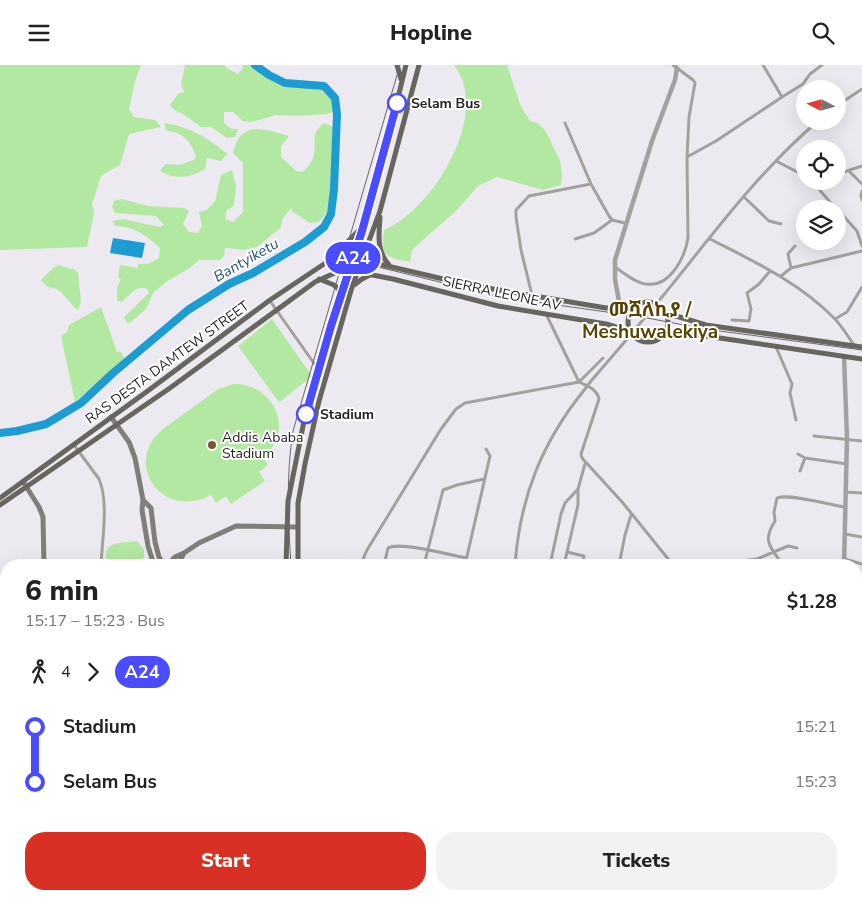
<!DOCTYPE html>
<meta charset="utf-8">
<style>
:root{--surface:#fff;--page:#f2f2f2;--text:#222;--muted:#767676;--accent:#d93025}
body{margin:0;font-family:"Nunito Sans","Noto Sans Ethiopic",sans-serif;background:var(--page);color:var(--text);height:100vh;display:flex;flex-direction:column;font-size:19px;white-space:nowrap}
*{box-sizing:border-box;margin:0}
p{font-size:16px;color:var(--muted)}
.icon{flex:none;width:28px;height:28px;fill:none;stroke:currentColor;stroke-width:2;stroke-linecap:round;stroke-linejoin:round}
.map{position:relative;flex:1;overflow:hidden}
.details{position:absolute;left:0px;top:494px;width:862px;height:341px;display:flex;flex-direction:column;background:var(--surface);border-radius:20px 20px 0 0;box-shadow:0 5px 20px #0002}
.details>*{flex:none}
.badge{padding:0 10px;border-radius:16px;font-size:18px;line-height:32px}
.needle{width:32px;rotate:276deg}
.controls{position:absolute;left:796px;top:15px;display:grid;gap:10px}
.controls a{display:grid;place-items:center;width:50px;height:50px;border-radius:50%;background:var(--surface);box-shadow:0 5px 20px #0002;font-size:25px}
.map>.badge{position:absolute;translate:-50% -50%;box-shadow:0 0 0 2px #fff}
.legs{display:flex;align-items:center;gap:8px;height:55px;padding:0 25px;font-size:16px}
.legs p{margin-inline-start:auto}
.head{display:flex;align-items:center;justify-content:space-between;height:85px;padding:0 25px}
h1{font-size:28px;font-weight:800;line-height:38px}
.primary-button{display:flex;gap:10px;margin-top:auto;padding:10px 25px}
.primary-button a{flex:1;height:58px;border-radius:20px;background:var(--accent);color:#fff;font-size:20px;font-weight:800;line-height:58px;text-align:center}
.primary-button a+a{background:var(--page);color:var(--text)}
ul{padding:0 25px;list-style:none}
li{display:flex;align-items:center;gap:18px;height:55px;font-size:19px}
li i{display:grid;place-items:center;width:8px;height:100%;margin:0 6px;background:currentColor}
li i::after{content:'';width:12px;height:12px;margin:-6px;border:4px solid;border-radius:50%;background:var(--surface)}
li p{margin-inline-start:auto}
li:first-child i{background:linear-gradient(#0000 50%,currentColor 0)}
li:last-child i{background:linear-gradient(currentColor 50%,#0000 0)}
header{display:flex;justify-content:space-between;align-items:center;height:65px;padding:0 25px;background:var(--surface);font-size:22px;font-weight:800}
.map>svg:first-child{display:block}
.green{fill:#b3e8a3}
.water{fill:#1c9cd2}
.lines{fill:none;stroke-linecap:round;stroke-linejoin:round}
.river{stroke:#1c9cd2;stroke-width:8}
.minor{stroke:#a3a19e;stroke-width:3}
.tertiary{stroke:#a3a19e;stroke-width:4.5}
.secondary{stroke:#817e79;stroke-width:5}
.primary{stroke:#68655f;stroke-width:5}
.tram{stroke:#6a676c;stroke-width:1}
.minor-bridge{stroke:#a3a19e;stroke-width:3}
.line-1-casing{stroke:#fff;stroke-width:11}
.line-1{stroke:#4c4cff;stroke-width:8}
.stop-1-dot{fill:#fff;stroke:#4c4cff;stroke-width:2.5}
.poi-dot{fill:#735d2d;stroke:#fff;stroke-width:2}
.labels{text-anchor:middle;stroke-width:4;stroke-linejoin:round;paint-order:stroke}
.stop-label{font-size:14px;font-weight:bold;fill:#242225;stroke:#fff;text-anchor:start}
.street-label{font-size:14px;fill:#242225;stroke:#fff}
.poi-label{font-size:14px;fill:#242225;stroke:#fff;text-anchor:start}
.water-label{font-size:15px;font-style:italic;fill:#29576f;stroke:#fff}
.district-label{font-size:19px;font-weight:bold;fill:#5a4202;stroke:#fff}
</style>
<header><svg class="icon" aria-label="menu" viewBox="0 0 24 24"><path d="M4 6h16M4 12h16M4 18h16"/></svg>Hopline<svg class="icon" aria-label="search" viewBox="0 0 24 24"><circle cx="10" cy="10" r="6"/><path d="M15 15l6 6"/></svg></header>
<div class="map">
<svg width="862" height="834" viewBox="0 0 862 834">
<rect width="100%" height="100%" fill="#ede9f1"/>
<!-- green -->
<path class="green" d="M0 0H141L136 13 129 44 134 52 155 55 161 62 129 69 120 100 109 106 101 111 92 139 94 149 87 182 0 185Z
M185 0H224L228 4 238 9 243 3 242 0H256C277 24 317 10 339 32V45L327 49 297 51 276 50 251 57 243 56 233 47H224V58L232 64H238L235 72 227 73 211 62H201L183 49 174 45 170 40 178 29 184 27 181 19Z
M454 0H507L520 39 530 56 537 58 545 65 551 77 560 96 562 107 561 120 543 125 497 112 478 121 456 146 416 181 412 186 410 197C385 192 381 192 384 165 430 146 479 66 463 17 461 11 457 5 454 0Z
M165 58C189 62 209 73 227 89L221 96 207 93 205 104C190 113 174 115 160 106L165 99 179 100 194 95 196 91C192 81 188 73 177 68 173 66 169 67 165 64Z
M324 58 335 63 336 94 331 130 327 147 319 157 310 158 292 146V142L283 153 280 164C269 170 261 183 249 184 241 186 234 183 225 183L224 191 220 195H199L191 202 166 217 153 228 146 244 131 257 127 258 124 252 149 228 147 224C136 219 130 231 121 237L117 235V223L121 214 118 213 120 200 138 203V199H148L159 193 160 183C147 171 134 161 115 161L113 156 123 154 160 162 164 160 156 151 115 148 112 142 114 136 121 134 149 141 184 143 189 146 183 159 189 167 198 168 202 161 199 147 207 145 215 136 221 110 232 105 236 121 234 141 227 145 225 154 233 157 243 147V98L233 88C241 54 264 64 289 71L281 81V92L296 106 303 107C307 103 313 96 314 90 317 74 309 71 324 58Z
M59 200 75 205 78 208 81 237 78 245C70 240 64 228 58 225 49 220 50 226 41 215L53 203Z
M101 242 117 287 120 286 125 293 75 337 61 271 67 267 69 260Z
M272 254 312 311 281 336H278L238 281Z
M233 319C274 318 296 366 263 392L268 400 259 407 265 416 231 439 226 431 216 438 211 430C161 456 122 397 163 364L218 324Z
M137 476 144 484V492L140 498 113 500 108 497C99 476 123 478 137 476Z"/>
<!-- water -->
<path class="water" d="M113 173 145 178 142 193 110 188Z"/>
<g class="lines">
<!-- river -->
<path class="river" d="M0 368 17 366 46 359 81 338 113 308 188 245 229 219 253 208 305 177 324 162 331 149 334 124 337 49 335 33 324 21 285 18 269 10 255 0"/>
<!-- minor -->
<path class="minor" d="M677 3 693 15 695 18 689 52 687 92
M782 32 803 19 810 9 822 0
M838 40 862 24
M565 58 591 119 609 151 612 155 625 158
M776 96 805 111
M849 106 862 119
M838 109 862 101
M812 116 836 144
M817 121 824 116
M862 126 861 131 862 135
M744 132 769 156 781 159
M838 145 857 166 862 181
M575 174 594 168 612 155
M710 174C753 196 799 217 834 253 842 261 848 272 855 281
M615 202C624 208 635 218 646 219 670 223 685 192 688 173L687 92 716 76 782 32 763 0
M791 203 788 189 795 181
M781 211 791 203 862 186
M532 230 521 185 516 152V145L529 131 591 119
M662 232C711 172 758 107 818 56
M270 236 318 304
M546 249 579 317 603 293
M835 254 847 247 862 222
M732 255 749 256 751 244 747 228 759 219 770 206
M776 282 792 319 790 328 796 355
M591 316 622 280
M814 371 862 376
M74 380 99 414C109 437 102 475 101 500
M798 389 805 393 847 399
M800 406 805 393
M846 427 862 428
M845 469 862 472
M567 487 584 491 582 500
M845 494 862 499
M369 500 363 494 367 485 441 364 456 344 465 338 579 317C588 321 597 324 599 334L581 389 582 393 623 438 673 500
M384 500 388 483C399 476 451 490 466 493
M424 500 443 425 457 420 484 414
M465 500 490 391 486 384
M515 500C520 432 542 377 585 324
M550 500 561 449 565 438 578 424
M564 500 578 440V424L585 399
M619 500 625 470 631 450
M733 500 742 496 757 494 788 481 797 483
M783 500C770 482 762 476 775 456L774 447 777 433C788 428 831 440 845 442
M856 689 862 692
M856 727 862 724
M856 763 862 761
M0 774 6 770
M856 821 862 823
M609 829 610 834
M694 829 696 834
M542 831 554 834
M860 832 862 830
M622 834 664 829
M719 834V829
M829 834 832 829"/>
<!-- tertiary -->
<path class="tertiary" d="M620 242 615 214V195L652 76 675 15 677 3 674 0
M844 291 847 374 844 500
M96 834 103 829
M541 834 542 829
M740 834 741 829"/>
<!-- secondary -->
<path class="secondary" d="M111 352 129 377 135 393 143 435 142 445 148 481 154 500
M24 418 39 442 43 452 44 500
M143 435 151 443 155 477 159 492 164 500
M168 500 175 492 184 488 199 478 236 461 297 462
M178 500 184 488
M0 528H6
M856 562H862
M856 577H862"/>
<!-- primary -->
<path class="primary" d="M397 0 401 14
M380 152C379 170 376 185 389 200
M332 193 363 161
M319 214 334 220 342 227
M354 220 362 214 370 210
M628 257a20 20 0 1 1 40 0a20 20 0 1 1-40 0Z
M666 248 706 260 862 282
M661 272 675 268 706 271 862 294
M0 433 149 325 270 235 330 195 341 192 353 193 469 220 606 243 636 241
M0 440 170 323 315 217 339 206 357 207 393 214 498 241 606 259 630 266
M286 500 288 436 304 356 331 261 359 175 392 57 406 0
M298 500V438L305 399 319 336 352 222 380 146 419 0
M0 608H6
M0 615H6
M0 690 5 684
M0 691 6 696
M119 829 122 834
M126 829 129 834
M297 829V834
M255 834 263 829
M285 834V829"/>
<!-- tram -->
<path class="tram" d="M337 230C346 212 357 200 378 202L501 232 642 252 705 264 862 285
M291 500C288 455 286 410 293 366L400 0
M291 829V834"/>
<!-- minor-bridge -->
<path class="minor-bridge" d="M622 280 662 232
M585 324 591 316"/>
</g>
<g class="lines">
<defs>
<path id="line-1" d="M306 349 331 261 362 166 397 38"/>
</defs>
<!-- line-1 casing -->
<use href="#line-1" class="line-1-casing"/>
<!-- line-1 -->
<use href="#line-1" class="line-1"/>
</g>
<!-- markers -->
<g class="stop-1-dot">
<circle cx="397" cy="38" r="9"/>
<circle cx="306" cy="349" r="9"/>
</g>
<circle class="poi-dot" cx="212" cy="380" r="5"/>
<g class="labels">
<!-- stop labels -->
<g class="stop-label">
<text x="411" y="43">Selam Bus</text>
<text x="320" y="354">Stadium</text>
</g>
<!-- street labels -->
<g class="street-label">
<text transform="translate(502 228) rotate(12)" y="5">SIERRA LEONE AV</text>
<text transform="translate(167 297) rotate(-36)" y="5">RAS DESTA DAMTEW STREET</text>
</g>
<!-- poi labels -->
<g class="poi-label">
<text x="222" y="377">Addis Ababa<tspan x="222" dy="16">Stadium</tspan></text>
</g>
<!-- water labels -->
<g class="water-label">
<text transform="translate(246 195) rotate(-30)" y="5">Bantyiketu</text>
</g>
<!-- district labels -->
<g class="district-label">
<text x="650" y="251">መሿለኪያ /<tspan x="650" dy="22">Meshuwalekiya</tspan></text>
</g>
</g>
</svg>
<div class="controls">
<a><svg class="needle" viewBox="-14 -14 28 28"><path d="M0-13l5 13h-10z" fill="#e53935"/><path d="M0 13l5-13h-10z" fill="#767676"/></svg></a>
<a><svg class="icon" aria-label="locate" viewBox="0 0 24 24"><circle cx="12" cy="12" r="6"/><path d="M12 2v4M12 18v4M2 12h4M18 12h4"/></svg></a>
<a><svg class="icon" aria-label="layers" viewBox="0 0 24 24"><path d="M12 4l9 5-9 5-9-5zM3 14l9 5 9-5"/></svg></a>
</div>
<b class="badge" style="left:353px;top:193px;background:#4c4cff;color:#fff">A24</b>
<section class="details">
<div class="head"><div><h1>6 min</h1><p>15:17 – 15:23 · Bus</p></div><b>$1.28</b></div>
<div class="legs"><svg class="icon" aria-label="walk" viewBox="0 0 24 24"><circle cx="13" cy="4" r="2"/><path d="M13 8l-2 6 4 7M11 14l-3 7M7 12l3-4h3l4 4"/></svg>4<svg class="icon" aria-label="forward" viewBox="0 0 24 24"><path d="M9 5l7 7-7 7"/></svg><b class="badge" style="background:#4c4cff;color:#fff">A24</b></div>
<ul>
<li><i style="color:#4c4cff"></i><b>Stadium</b><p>15:21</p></li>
<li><i style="color:#4c4cff"></i><b>Selam Bus</b><p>15:23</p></li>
</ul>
<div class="primary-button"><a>Start</a><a>Tickets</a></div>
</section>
</div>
